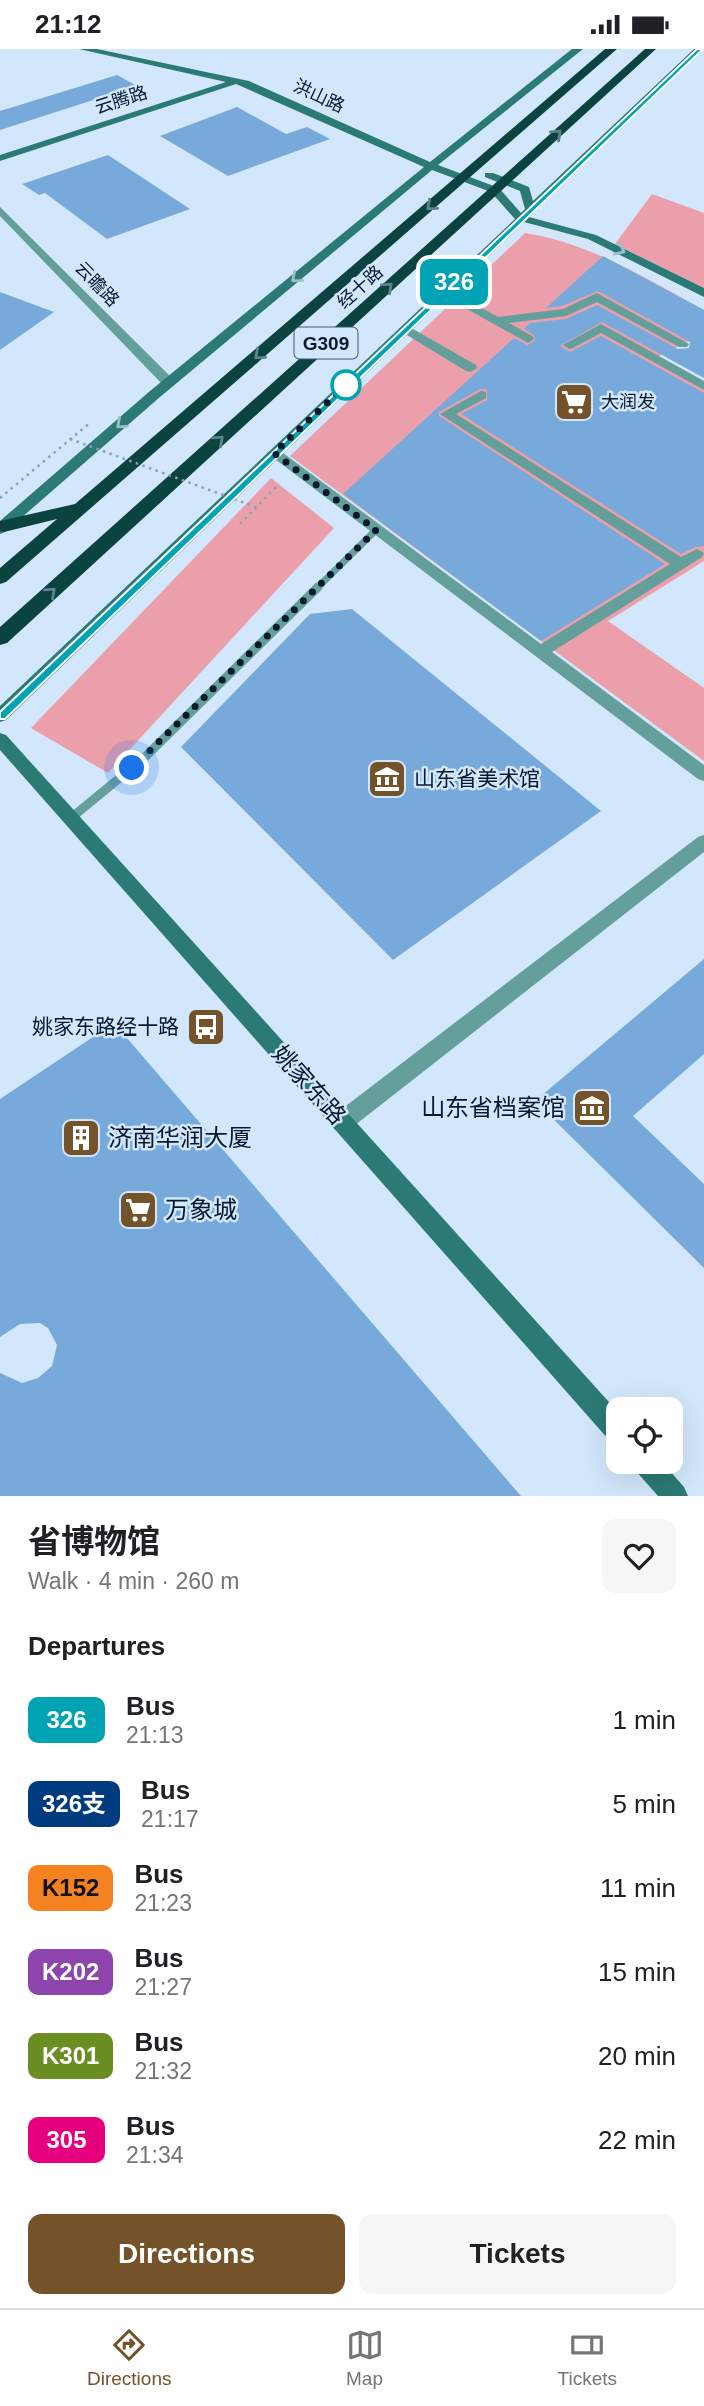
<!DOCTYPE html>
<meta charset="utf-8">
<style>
:root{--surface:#fff;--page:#f6f6f6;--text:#202124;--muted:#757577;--line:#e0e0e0;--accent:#74532a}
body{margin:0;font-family:Arial,"Noto Sans SC",sans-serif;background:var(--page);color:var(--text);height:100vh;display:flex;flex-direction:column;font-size:26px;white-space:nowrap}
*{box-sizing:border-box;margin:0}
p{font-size:23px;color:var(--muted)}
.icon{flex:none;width:38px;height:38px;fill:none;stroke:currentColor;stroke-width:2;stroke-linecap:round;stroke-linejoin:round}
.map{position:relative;height:1447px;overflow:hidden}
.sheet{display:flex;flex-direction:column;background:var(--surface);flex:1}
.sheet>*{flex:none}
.badge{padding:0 14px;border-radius:10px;font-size:24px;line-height:46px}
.tools{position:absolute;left:606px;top:1348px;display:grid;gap:14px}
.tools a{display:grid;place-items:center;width:77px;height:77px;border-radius:14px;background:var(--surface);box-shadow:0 7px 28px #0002;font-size:35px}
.you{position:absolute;width:35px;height:35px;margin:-18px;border:5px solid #fff;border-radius:50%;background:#1a73e8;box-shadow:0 0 0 10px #1a73e833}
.map>.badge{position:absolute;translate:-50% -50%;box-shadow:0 0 0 4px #fff}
h2{padding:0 28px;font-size:26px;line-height:63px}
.round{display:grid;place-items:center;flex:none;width:74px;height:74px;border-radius:14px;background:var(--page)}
.head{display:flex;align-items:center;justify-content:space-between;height:119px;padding:0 28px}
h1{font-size:33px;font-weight:700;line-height:52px}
.cta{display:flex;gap:14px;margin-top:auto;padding:14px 28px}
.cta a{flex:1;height:80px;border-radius:14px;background:var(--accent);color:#fff;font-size:28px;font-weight:700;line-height:80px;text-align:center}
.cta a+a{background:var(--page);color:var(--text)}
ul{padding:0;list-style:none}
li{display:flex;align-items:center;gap:21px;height:84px;padding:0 28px}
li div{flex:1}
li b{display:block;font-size:26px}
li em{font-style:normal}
li .badge{min-width:77px;font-weight:700;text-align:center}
.status{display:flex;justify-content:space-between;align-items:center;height:49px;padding:0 35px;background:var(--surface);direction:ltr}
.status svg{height:19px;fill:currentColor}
.menu{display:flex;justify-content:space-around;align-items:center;height:98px;border-top:2px solid var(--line);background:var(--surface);font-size:19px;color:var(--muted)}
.menu a{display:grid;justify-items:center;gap:4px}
.menu .active{color:var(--accent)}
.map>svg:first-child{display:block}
.green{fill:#eb9faa}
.building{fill:#78a9db}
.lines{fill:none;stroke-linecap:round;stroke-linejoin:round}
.path{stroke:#8c9fb4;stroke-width:2.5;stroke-dasharray:2.5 4.5;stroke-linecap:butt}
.lane-far1{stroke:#649f9b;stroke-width:7}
.lane{stroke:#649f9b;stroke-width:9}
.street{fill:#649f9b;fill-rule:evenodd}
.secondary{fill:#2c7a75;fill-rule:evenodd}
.highway{fill:#0a4340;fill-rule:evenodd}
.path-bridge{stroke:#8c9fb4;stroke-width:2.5;stroke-dasharray:2.5 4.5;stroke-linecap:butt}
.oneway{stroke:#5a858b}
.oneway2{stroke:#99c1cd}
.line{fill:#00a3b4;stroke:#fff;stroke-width:2}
.walk{stroke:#071a2d;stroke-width:7;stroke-dasharray:0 12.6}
.stop-dot{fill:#fff;stroke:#00a3b4;stroke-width:3.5}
.labels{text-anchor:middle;stroke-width:5;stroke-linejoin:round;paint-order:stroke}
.far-street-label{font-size:18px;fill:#071a2d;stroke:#d3e7fc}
.far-poi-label{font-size:18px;fill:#071a2d;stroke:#d3e7fc;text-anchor:start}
.shield{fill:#d3e7fc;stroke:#44586b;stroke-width:2}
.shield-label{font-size:19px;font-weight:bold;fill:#071a2d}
.poi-label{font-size:21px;fill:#071a2d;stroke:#d3e7fc;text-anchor:start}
.near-street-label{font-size:24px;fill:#071a2d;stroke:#d3e7fc}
.near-poi-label{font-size:24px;fill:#071a2d;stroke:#d3e7fc;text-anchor:start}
</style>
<div class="status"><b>21:12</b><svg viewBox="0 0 49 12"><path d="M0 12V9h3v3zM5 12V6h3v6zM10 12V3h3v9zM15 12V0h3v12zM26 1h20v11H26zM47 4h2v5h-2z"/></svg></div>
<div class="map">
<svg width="704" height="1447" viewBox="0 0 704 1447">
<rect width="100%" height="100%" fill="#d3e7fc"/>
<!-- green -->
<path class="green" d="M652 145 704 164V239L615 195Z
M525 184C590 194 647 230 704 261V289L699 287 655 309 704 338V512L608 572 704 639V712L290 407Z
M271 429 334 479 108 724 31 679Z"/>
<!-- building -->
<path class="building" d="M117 26 137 37 0 81V62Z
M237 58 286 85 307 78 330 90 228 127 160 87Z
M108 106 190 160 107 190 45 144 39 146 22 135Z
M603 207 704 261V329L602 273 560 297 570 303 601 287 704 344V497L696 498 681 505 461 365 487 351V340H480L439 363V367L665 515 541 592 343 445 514 289 527 296 535 292 534 286 524 280 530 274 566 270 597 256 678 300 689 299 690 293 598 242 562 257 546 259Z
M0 243 54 263 0 301Z
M352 560 601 762 393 911 181 698 310 565Z
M704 910V1005L633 1067 704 1135V1219L535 1052Z
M114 974 521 1447H0V1324L22 1334 38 1329 52 1317 57 1296 48 1279 40 1274 20 1275 0 1288V1050Z"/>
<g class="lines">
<!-- path -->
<path class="path" d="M0 449 91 373"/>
<!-- lane-far1 -->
<path class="lane-far1" d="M316 540 376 481"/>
<!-- lane -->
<path class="lane" d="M71 769 144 709 318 538"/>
<!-- street -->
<path class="street" d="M0 158 174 331V337H164L0 167Z
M444 238 498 268 563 260 597 244 689 295 687 298H679L597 253 566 267 509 274 532 287 534 290 528 294 440 245V239Z
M601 275 704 332V341L601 284 573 299 569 300 563 296Z
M406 276 476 316 477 319 471 323 466 322 402 283 400 280Z
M481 342 486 343V349L456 365 681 508 697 500 704 504 702 508 552 603 704 716V732L698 730 267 404 274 400 279 401 541 595 670 515 440 365Z
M704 786V803L350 1080 342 1083 334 1080 331 1073 334 1066 698 788Z"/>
<!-- secondary -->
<path class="secondary" d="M79 0H97L249 32 430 113 572 0H583L438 116 499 139 521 164 525 160 520 142 485 128V124H493L529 138 533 152 694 0H704L529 168 596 186 704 239V248L588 190 524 173 6 671 0 673V657L515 170 491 143 432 121 160 348 5 483 0 485V472L150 342 424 118 236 35 0 112V106L226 33Z
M0 684 6 686 618 1363V1394L609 1391 0 701Z
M631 1412H661L684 1438 688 1447H658L635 1421Z"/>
<!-- highway -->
<path class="highway" d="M605 0H617L6 533 0 535V519L57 470 4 483 0 482V472L75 455Z
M645 0H656L7 594 0 596V578Z"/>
<!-- path-bridge -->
<path class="path-bridge" d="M70 390 256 458
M240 475 278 436"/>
</g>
<!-- one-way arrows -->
<defs><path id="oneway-chevron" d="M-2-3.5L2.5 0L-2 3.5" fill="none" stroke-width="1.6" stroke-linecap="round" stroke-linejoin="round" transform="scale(1.75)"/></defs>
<g class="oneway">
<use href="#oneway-chevron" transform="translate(557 85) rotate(-42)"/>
<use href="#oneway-chevron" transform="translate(431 157) rotate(139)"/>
<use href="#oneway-chevron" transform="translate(388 238) rotate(-42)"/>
<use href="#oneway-chevron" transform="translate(259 306) rotate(139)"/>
<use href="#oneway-chevron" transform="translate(219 391) rotate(-42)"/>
<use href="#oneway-chevron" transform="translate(51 543) rotate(-42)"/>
</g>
<g class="oneway2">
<use href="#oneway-chevron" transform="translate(620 201) rotate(25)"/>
<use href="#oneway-chevron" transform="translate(296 229) rotate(140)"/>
<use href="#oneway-chevron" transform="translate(121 375) rotate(139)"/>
</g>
<!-- line -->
<path class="line" d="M697 0H703L5 670H0V663Z"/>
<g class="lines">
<!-- walk -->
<path class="walk" d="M132 719 376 481 274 404 346 336"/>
</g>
<!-- icons -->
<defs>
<symbol id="supermarket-square" viewBox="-11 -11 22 22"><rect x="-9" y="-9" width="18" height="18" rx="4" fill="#74532a" stroke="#d3e7fc"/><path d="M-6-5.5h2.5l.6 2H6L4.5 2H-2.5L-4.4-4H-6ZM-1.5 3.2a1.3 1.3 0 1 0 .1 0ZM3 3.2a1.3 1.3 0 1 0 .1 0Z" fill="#fff"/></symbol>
<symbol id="museum-square" viewBox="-11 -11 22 22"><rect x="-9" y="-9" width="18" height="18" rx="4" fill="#74532a" stroke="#d3e7fc"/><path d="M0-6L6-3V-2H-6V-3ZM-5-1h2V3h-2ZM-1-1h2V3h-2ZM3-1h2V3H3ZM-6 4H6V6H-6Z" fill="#fff"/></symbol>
<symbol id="bus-square" viewBox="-11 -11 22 22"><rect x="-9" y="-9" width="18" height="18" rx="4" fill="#74532a" stroke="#d3e7fc"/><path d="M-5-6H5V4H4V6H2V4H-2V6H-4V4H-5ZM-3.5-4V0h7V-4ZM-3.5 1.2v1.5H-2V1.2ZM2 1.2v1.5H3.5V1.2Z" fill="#fff"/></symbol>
<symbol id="building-square" viewBox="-11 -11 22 22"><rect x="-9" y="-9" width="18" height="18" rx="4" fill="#74532a" stroke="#d3e7fc"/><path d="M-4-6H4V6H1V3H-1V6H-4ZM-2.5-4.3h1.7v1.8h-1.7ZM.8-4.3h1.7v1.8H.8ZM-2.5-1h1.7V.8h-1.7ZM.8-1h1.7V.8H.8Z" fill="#fff"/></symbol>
</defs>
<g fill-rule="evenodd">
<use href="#supermarket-square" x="552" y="331" width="44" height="44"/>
<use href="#museum-square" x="365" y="708" width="44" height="44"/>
<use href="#bus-square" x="184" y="956" width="44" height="44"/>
<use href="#museum-square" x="570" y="1037" width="44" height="44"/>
<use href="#building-square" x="59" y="1067" width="44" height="44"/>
<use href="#supermarket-square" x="116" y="1139" width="44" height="44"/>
</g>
<!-- markers -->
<circle class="stop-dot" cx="346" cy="336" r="14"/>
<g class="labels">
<!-- far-street labels -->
<g class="far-street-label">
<text transform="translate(319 47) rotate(25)" y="6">洪山路</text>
<text transform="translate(121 51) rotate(-18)" y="6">云腾路</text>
<text transform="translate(97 235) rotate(46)" y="6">云瞻路</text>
<text transform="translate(360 238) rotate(-42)" y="6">经十路</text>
</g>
<!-- far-poi labels -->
<g class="far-poi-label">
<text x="601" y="359">大润发</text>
</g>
<!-- shield labels -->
<rect class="shield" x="294.5" y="278.5" width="63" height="31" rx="5"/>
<g class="shield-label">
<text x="326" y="301">G309</text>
</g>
<!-- poi labels -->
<g class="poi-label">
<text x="414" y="737">山东省美术馆</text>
<text x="179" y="985" text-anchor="end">姚家东路经十路</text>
</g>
<!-- near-street labels -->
<g class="near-street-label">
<text transform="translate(309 1036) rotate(48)" y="8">姚家东路</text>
</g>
<!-- near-poi labels -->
<g class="near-poi-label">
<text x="565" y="1067" text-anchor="end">山东省档案馆</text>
<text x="108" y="1097">济南华润大厦</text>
<text x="165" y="1169">万象城</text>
</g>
</g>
</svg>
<div class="tools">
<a><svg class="icon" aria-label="locate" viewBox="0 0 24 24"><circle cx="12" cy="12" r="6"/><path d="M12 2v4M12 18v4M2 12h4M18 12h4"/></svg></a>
</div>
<div class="you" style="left:132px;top:719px"></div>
<b class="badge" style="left:454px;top:233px;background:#00a3b4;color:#fff">326</b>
</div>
<section class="sheet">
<div class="head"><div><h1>省博物馆</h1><p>Walk · 4 min · 260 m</p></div><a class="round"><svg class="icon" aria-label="heart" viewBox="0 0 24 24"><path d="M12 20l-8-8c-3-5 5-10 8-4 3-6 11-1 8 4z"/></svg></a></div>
<h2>Departures</h2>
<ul>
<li><span class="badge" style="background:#00a3b4;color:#fff">326</span><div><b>Bus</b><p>21:13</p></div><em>1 min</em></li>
<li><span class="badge" style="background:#003b80;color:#fff">326支</span><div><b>Bus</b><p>21:17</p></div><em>5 min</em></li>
<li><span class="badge" style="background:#f58220;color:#111">K152</span><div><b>Bus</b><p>21:23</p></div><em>11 min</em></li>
<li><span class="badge" style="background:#8e44ad;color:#fff">K202</span><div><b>Bus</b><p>21:27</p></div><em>15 min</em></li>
<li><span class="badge" style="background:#6b8e23;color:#fff">K301</span><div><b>Bus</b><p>21:32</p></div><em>20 min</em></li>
<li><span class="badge" style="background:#e6007e;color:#fff">305</span><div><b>Bus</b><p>21:34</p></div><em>22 min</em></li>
</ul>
<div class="cta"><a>Directions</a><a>Tickets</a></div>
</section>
<nav class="menu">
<a class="active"><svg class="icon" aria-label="directions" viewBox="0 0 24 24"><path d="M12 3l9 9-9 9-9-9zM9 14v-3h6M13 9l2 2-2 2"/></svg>Directions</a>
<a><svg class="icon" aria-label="map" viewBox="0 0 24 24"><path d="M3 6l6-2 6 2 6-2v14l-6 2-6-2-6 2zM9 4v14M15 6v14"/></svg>Map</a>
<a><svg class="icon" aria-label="tickets" viewBox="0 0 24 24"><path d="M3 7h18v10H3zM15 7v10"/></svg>Tickets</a>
</nav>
